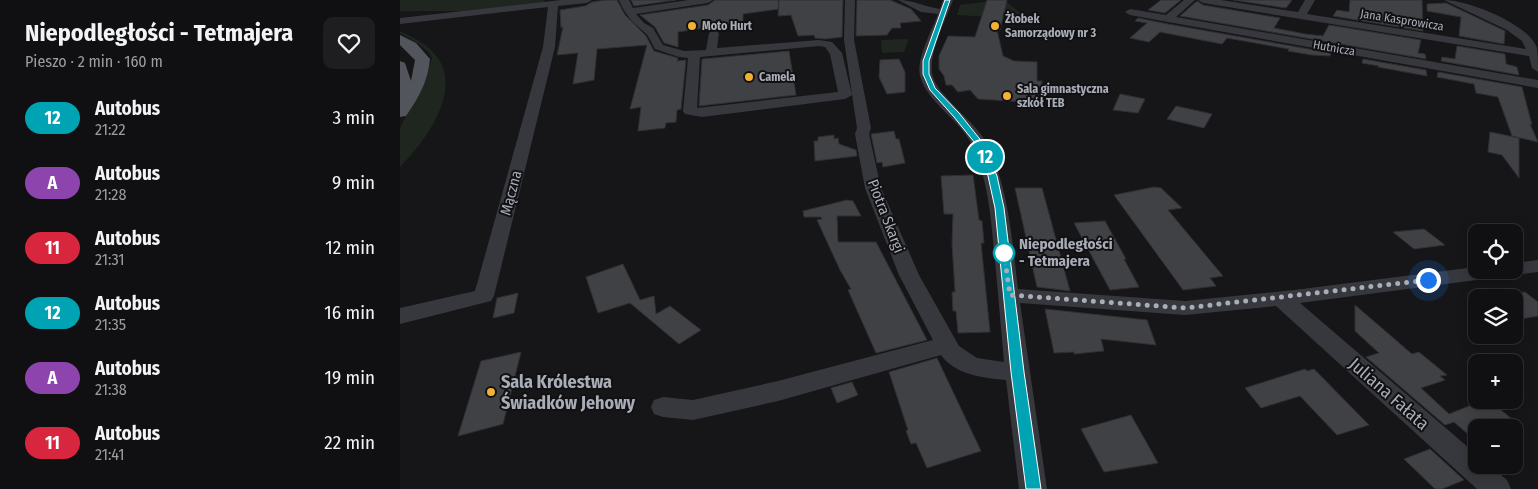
<!DOCTYPE html>
<html lang="pl">
<meta charset="utf-8">
<style>
:root{--surface:#101012;--page:#1e1e20;--text:#f1f3f6;--muted:#9c9d9f;--line:#303032}
body{margin:0;font-family:"Fira Sans Condensed",sans-serif;background:var(--page);color:var(--text);height:100vh;display:flex;flex-direction:column;font-size:19px;white-space:nowrap}
*{box-sizing:border-box;margin:0}
p{font-size:16px;color:var(--muted)}
.icon{flex:none;width:28px;height:28px;fill:none;stroke:currentColor;stroke-width:2;stroke-linecap:round;stroke-linejoin:round}
.map{position:relative;flex:1;overflow:hidden}
.drawer{display:flex;flex-direction:column;background:var(--surface);width:400px}
.drawer>*{flex:none}
.badge{padding:0 10px;border-radius:16px;font-size:18px;line-height:32px}
.controls{position:absolute;left:1068px;top:224px;display:grid;gap:10px}
.controls a{display:grid;place-items:center;width:55px;height:55px;border-radius:10px;background:var(--surface);box-shadow:0 2px 12px #0003,0 0 0 1px var(--line);font-size:25px}
.you{position:absolute;width:25px;height:25px;margin:-12px;border:4px solid #fff;border-radius:50%;background:#1a73e8;box-shadow:0 0 0 8px #1a73e833}
.map>.badge{position:absolute;translate:-50% -50%;box-shadow:0 0 0 2px #fff}
.round{display:grid;place-items:center;flex:none;width:52px;height:52px;border-radius:10px;background:var(--page)}
.headline{display:flex;align-items:center;justify-content:space-between;height:85px;padding:0 25px}
h1{font-size:24px;font-weight:700;line-height:38px}
ul{padding:0;list-style:none}
li{display:flex;align-items:center;gap:15px;height:65px;padding:0 25px}
li div{flex:1}
li b{display:block;font-size:19px}
li em{font-style:normal}
li .badge{min-width:55px;font-weight:700;text-align:center}
main{display:flex;flex:1;min-height:0}
.map>svg:first-child{display:block}
.green{fill:#1e261f}
.building{fill:#404145;stroke:#303034}
.lines{fill:none;stroke-linecap:round;stroke-linejoin:round}
.minor{fill:#37383d;fill-rule:evenodd}
.major{fill:#53555c;fill-rule:evenodd}
.line{fill:#00a3b4;stroke:#fff}
.walk{stroke:#a8adb8;stroke-width:5;stroke-dasharray:0 9}
.poi-dot{fill:#f2b134;stroke:#111113;stroke-width:2}
.stop-dot{fill:#fff;stroke:#00a3b4;stroke-width:2.5}
.labels{text-anchor:middle;stroke-width:4;stroke-linejoin:round;paint-order:stroke}
.far-poi-label{font-size:12px;font-weight:bold;fill:#a8adb8;stroke:#111113;text-anchor:start}
.far-street-label{font-size:12px;fill:#a8adb8;stroke:#111113}
.street-label{font-size:15px;fill:#a8adb8;stroke:#111113}
.stop-label{font-size:15px;font-weight:bold;fill:#a8adb8;stroke:#111113;text-anchor:start}
.near-poi-label{font-size:18px;font-weight:bold;fill:#a8adb8;stroke:#111113;text-anchor:start}
.near-street-label{font-size:18px;fill:#a8adb8;stroke:#111113}
</style>
<main>
<section class="drawer">
<div class="headline"><div><h1>Niepodległości - Tetmajera</h1><p>Pieszo · 2 min · 160 m</p></div><a class="round"><svg class="icon" aria-label="heart" viewBox="0 0 24 24"><path d="M12 20l-8-8c-3-5 5-10 8-4 3-6 11-1 8 4z"/></svg></a></div>
<ul>
<li><span class="badge" style="background:#00a3b4;color:#fff">12</span><div><b>Autobus</b><p>21:22</p></div><em>3 min</em></li>
<li><span class="badge" style="background:#8e44ad;color:#fff">A</span><div><b>Autobus</b><p>21:28</p></div><em>9 min</em></li>
<li><span class="badge" style="background:#d7263d;color:#fff">11</span><div><b>Autobus</b><p>21:31</p></div><em>12 min</em></li>
<li><span class="badge" style="background:#00a3b4;color:#fff">12</span><div><b>Autobus</b><p>21:35</p></div><em>16 min</em></li>
<li><span class="badge" style="background:#8e44ad;color:#fff">A</span><div><b>Autobus</b><p>21:38</p></div><em>19 min</em></li>
<li><span class="badge" style="background:#d7263d;color:#fff">11</span><div><b>Autobus</b><p>21:41</p></div><em>22 min</em></li>
</ul>
</section>
<div class="map">
<svg width="1138" height="489" viewBox="0 0 1138 489">
<rect width="100%" height="100%" fill="#161618"/>
<!-- green -->
<path class="green" d="M0 0H144L145 4 74 11H0Z
M599 0H604L622 14 591 17 557 15 560 5Z
M0 31C14 38 29 45 38 58 62 93 24 143 0 167V128L28 70 32 58 28 52 19 44 0 33Z
M509 39 504 52 482 53 481 40Z"/>
<!-- building -->
<path class="building" d="M206 0H217L225 15 246 36 254 51 278 58 277 61 286 60 281 109 277 110 276 122 266 123 265 128 238 131 241 107 230 109 247 45 197 49 194 80 173 84 178 53 157 55 163 27 161 28 160 10 185 6 192 2Z
M231 0H276L234 6Z
M315 0H378L379 9 343 14V22L278 32V47L264 43 255 27 240 15 308 5Z
M379 0H443L442 37 425 39 415 38 414 35 398 36 391 15 378 16Z
M457 0H490L511 9 521 21 500 23 501 28H492L487 35 456 36Z
M587 0H607L600 30H597L603 56 614 61 637 62V81H642L639 103 578 99 570 90 558 92 552 85H546L544 76 539 69V56L548 36 575 37Z
M761 0H781L765 13 748 10Z
M833 0H892L886 8Z
M950 0H1022L1023 31 933 16 937 10 949 12Z
M797 1 803 5 880 18 874 28 905 34 923 36 929 25 1021 40 1018 53 1025 54 1026 59 780 16Z
M1046 3 1105 31 1104 44 1059 36 1061 17 1027 11V4Z
M738 18 768 24 931 53 930 56 912 55 888 51 889 49 827 38 822 44 760 32 749 42 730 38 747 23 735 21Z
M1057 46 1105 54 1106 64 1117 67 1119 75 1041 61 1042 57 1055 59Z
M389 51 396 95 299 106 302 59Z
M499 59 505 72V92L487 94 479 77 480 60Z
M963 59 1026 70 1027 76 978 67 979 66 962 63Z
M1038 72 1122 87 1132 125 1130 124 1138 142 1112 136 1098 97 1076 93 1074 84 1037 77Z
M720 94 745 99 738 113 713 110Z
M776 106 812 114 804 128 767 119Z
M494 131 496 139H499L505 163 483 167 482 162 477 163 471 134Z
M1090 132 1119 138V178L1102 155 1088 152Z
M434 135V139L438 138 439 144 456 150 457 156 415 161 414 141H418V137Z
M573 175 579 220 582 221 584 243H581L590 332 558 333 556 311H553L552 292H555L552 244 553 214H544L541 176Z
M754 187 761 188 782 208 768 210 823 276 810 278 816 286 783 290 714 195Z
M615 188H642L670 291 637 287Z
M447 200 453 201 461 216H437L438 242H476L527 340 476 353 448 290 451 289 440 270 417 220 422 219 421 217H404L403 211Z
M705 221 726 259H724L739 287 710 290 674 223Z
M1024 229 1045 245 1014 249 993 232Z
M223 264 240 300 254 296 256 314 270 306 301 330 279 344 230 303 198 313 186 277Z
M1125 292 1138 302V316L1121 319 1114 314V294Z
M118 293 114 313 93 318 97 298Z
M955 305 1012 354 1019 352 1047 375 1040 376 1045 380 1021 388 1049 414 1074 404 1077 407 1090 401 1123 428H1076V441L1054 422 1045 425 966 357 979 353 955 331Z
M645 309 747 320 756 345 701 339 704 351 674 354V352L654 353Z
M121 352 103 424 58 436 81 361Z
M537 358 581 451 527 468 516 443 511 444 506 431 508 430 489 372Z
M905 369 907 371 914 369 969 425 937 435 900 396 861 408 845 388Z
M452 382 458 395 437 403 431 388Z
M731 415 758 463 704 472 681 429Z
M1030 449 1064 480 1042 489H1035L1004 459Z"/>
<g class="lines">
<!-- minor -->
<path class="minor" d="M161 0H192L187 3 158 6 155 47 94 296 91 301 0 324V308L75 291 143 47 148 7 0 24V18Z
M219 0H229L233 8 289 0H313L308 3 236 14 244 23 253 28 263 45 284 51 306 50 309 33 314 30 319 33 317 48 419 40 432 42 442 53 452 95 445 99 302 117 285 114 283 111 288 58 279 57 255 49C252 44 249 35 244 32 231 21 226 16 219 0ZM419 46 425 47 430 54 438 92 297 108 300 57Z
M445 0H455L454 40 471 128 469 134 481 188 519 275 559 346 577 358 604 362C601 328 598 294 595 260 591 221 589 181 572 145 560 119 528 104 520 76 516 59 532 30 538 14L521 12 498 0C513 0 525 7 540 9L543 0H553C546 19 529 53 532 73 535 95 576 121 587 144 609 189 612 240 618 289L785 301 894 290 1076 267V270H1114V263L1138 260V272L900 303 1076 454V465H1089L1107 480 1111 489H1077L876 306 785 315 620 303 647 489H619L606 380C584 378 555 375 541 355L378 401 293 420 263 417 254 414 251 407 254 400 263 397 293 400 378 381 533 340 499 275 465 188 455 134 457 128 444 40Z
M784 0H795L776 17 1138 80V88L768 22 730 15 725 12 730 9 766 15Z
M798 0H821L898 12 905 0H915L907 14 1126 49 1122 41 1107 30 1044 0C1068 0 1129 24 1137 48 1138 55 1138 65 1138 72L1132 68 1129 56 803 3Z"/>
<!-- major -->
<path class="major" d="M0 35 16 43 30 59C28 81 19 97 6 116L0 117V61L5 63 11 81 15 60 0 45Z"/>
</g>
<!-- line -->
<path class="line" d="M545 0H550L529 61V74L535 88 559 113 583 143 597 176 604 208 624 372 641 489H626L611 372 595 208 588 176 575 143 554 117 530 90 523 74V61Z"/>
<g class="lines">
<!-- walk -->
<path class="walk" d="M604 253 610 295 785 308 1028 280"/>
</g>
<!-- markers -->
<g class="poi-dot">
<circle cx="292" cy="26" r="5"/>
<circle cx="595" cy="26" r="5"/>
<circle cx="349" cy="77" r="5"/>
<circle cx="607" cy="96" r="5"/>
<circle cx="91" cy="392" r="5"/>
</g>
<circle class="stop-dot" cx="604" cy="253" r="10"/>
<g class="labels">
<!-- far-poi labels -->
<g class="far-poi-label">
<text x="605" y="23">Żłobek<tspan x="605" dy="14">Samorządowy nr 3</tspan></text>
<text x="302" y="30">Moto Hurt</text>
<text x="359" y="81">Camela</text>
<text x="617" y="93">Sala gimnastyczna<tspan x="617" dy="14">szkół TEB</tspan></text>
</g>
<!-- far-street labels -->
<g class="far-street-label">
<text transform="translate(1002 20) rotate(9)" y="4">Jana Kasprowicza</text>
<text transform="translate(934 48) rotate(10)" y="4">Hutnicza</text>
</g>
<!-- street labels -->
<g class="street-label">
<text transform="translate(111 193) rotate(-75)" y="5">Mączna</text>
<text transform="translate(486 216) rotate(69)" y="5">Piotra Skargi</text>
</g>
<!-- stop labels -->
<g class="stop-label">
<text x="619" y="249">Niepodległości<tspan x="619" dy="17">- Tetmajera</tspan></text>
</g>
<!-- near-poi labels -->
<g class="near-poi-label">
<text x="101" y="388">Sala Królestwa<tspan x="101" dy="21">Świadków Jehowy</tspan></text>
</g>
<!-- near-street labels -->
<g class="near-street-label">
<text transform="translate(989 394) rotate(41)" y="6">Juliana Fałata</text>
</g>
</g>
</svg>
<div class="controls">
<a><svg class="icon" aria-label="locate" viewBox="0 0 24 24"><circle cx="12" cy="12" r="6"/><path d="M12 2v4M12 18v4M2 12h4M18 12h4"/></svg></a>
<a><svg class="icon" aria-label="layers" viewBox="0 0 24 24"><path d="M12 4l9 5-9 5-9-5zM3 14l9 5 9-5"/></svg></a>
<a>+</a>
<a>−</a>
</div>
<div class="you" style="left:1028px;top:280px"></div>
<b class="badge" style="left:585px;top:157px;background:#00a3b4;color:#fff">12</b>
</div>
</main>
